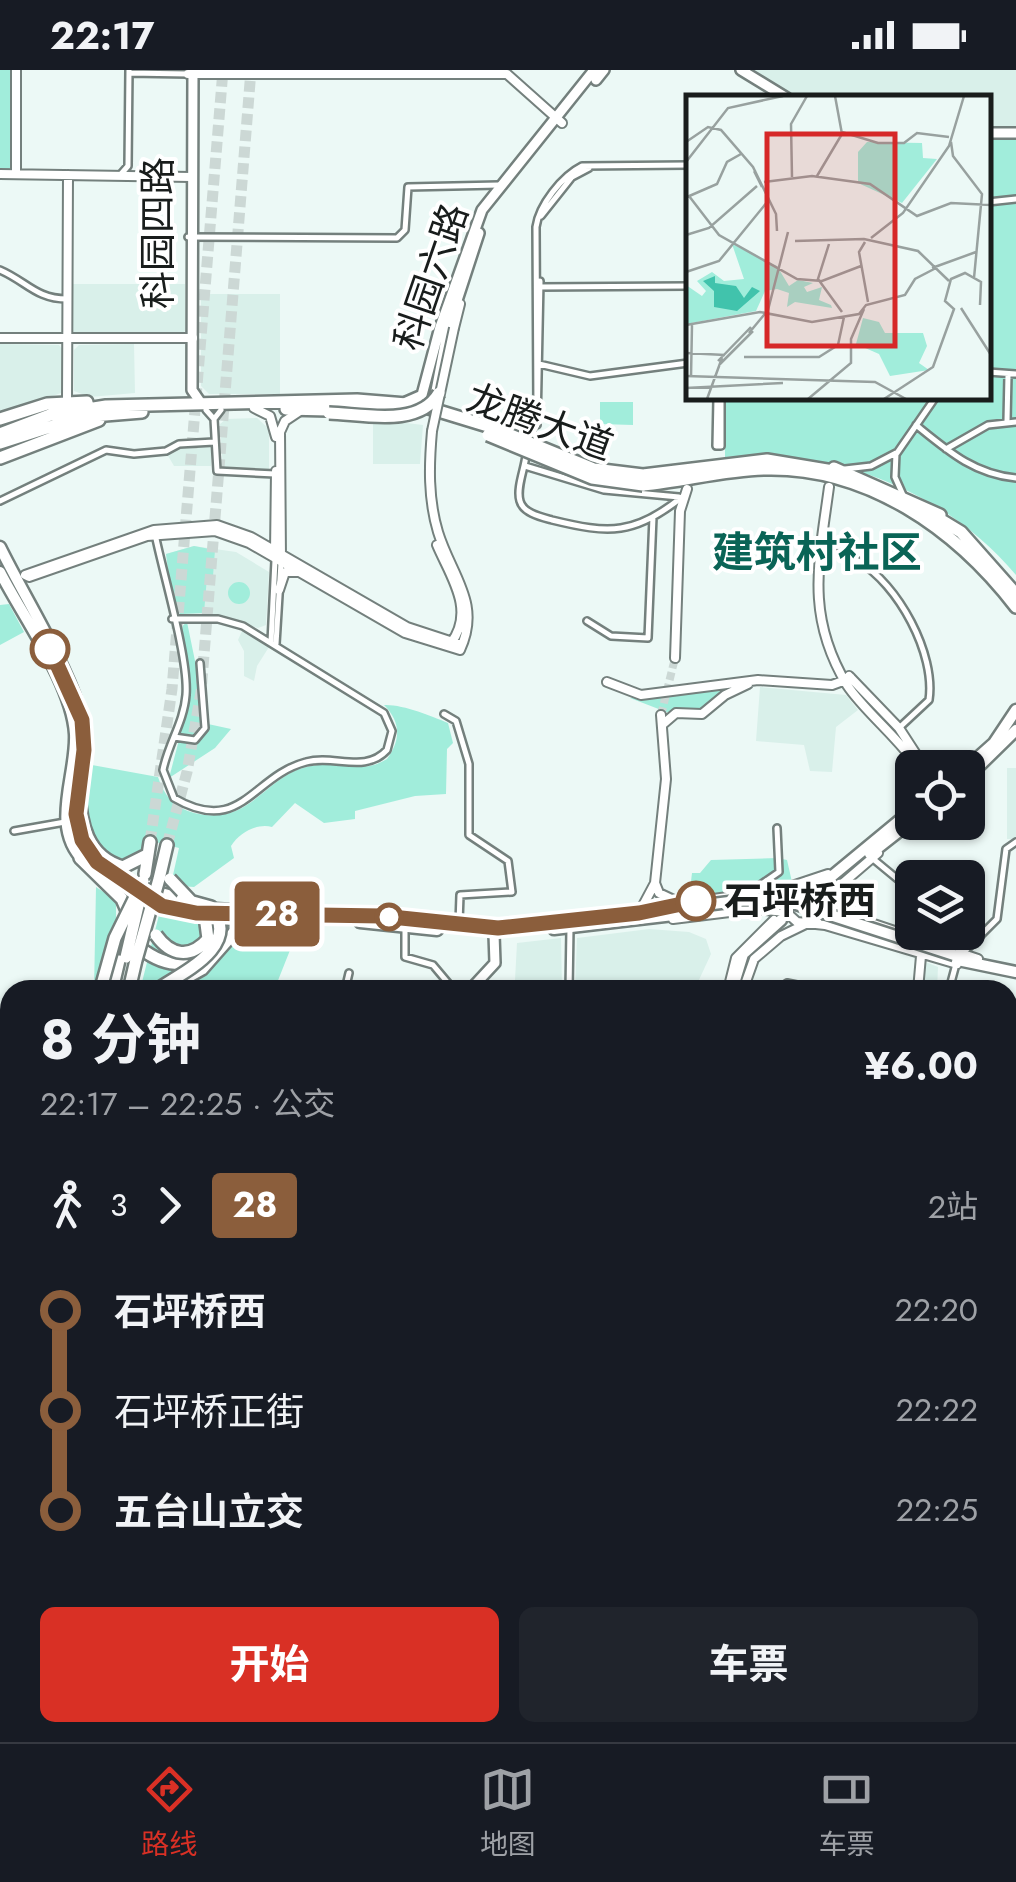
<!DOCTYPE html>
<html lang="zh">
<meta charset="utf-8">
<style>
:root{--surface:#171b24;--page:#20242c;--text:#f1f3f6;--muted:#9ea1a6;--line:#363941;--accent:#d93025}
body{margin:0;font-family:Jost,"Noto Sans SC",sans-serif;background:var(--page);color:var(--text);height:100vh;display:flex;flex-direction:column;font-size:38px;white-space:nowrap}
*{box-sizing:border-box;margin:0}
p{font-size:32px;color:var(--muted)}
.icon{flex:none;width:55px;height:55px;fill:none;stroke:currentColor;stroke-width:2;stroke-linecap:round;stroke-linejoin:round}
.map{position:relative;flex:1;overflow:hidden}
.sheet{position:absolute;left:0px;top:910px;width:1018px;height:762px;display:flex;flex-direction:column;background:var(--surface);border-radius:30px 30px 0 0;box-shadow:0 2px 8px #0004}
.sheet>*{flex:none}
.badge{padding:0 20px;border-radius:8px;font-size:35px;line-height:65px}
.controls{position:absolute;left:895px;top:680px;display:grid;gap:20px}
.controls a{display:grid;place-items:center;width:90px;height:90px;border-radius:15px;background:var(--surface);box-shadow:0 2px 8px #0004;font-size:50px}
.map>.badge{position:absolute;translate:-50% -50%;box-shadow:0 0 0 5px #fff}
.legs{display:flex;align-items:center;gap:15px;height:110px;padding:0 40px;font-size:32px}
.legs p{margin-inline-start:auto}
.headline{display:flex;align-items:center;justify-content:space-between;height:170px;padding:0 40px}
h1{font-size:55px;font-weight:700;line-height:75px}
.primary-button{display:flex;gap:20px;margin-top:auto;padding:20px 40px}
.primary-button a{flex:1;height:115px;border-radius:15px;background:var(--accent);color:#fff;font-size:40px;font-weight:700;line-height:115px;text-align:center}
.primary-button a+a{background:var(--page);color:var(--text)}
ul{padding:0 40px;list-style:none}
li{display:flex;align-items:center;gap:35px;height:100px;font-size:38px}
li i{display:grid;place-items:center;width:15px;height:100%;margin:0 12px;background:currentColor}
li i::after{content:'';width:25px;height:25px;margin:-12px;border:8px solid;border-radius:50%;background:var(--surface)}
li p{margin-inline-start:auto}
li:first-child i{background:linear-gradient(#0000 50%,currentColor 0)}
li:last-child i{background:linear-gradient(currentColor 50%,#0000 0)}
.status{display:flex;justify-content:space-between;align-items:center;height:70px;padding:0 50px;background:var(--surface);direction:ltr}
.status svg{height:28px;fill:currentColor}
.tab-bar{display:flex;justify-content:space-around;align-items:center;height:140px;border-top:2px solid var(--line);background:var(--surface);font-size:28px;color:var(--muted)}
.tab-bar a{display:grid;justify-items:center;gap:5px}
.tab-bar .current{color:var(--accent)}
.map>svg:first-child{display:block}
.built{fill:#d9f0ea}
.green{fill:#a1eddb}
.water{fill:#41c3ac}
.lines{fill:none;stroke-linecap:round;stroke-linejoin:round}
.stream{stroke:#41c3ac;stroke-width:2.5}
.tertiary-tunnel{stroke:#ccd8d5;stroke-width:8;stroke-dasharray:8 4;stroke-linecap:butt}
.primary-tunnel{stroke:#ccd8d5;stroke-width:10;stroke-dasharray:10 5;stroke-linecap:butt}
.trunk-tunnel{stroke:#ccd8d5;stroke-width:11;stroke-dasharray:11 5.5;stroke-linecap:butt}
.minor-casing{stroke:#74807d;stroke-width:10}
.tertiary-casing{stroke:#74807d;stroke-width:12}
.secondary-casing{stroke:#74807d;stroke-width:14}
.primary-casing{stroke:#74807d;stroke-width:15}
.trunk-casing{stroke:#74807d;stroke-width:16}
.minor{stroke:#fff;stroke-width:5}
.tertiary{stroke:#fff;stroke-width:8}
.secondary{stroke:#fff;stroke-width:9}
.primary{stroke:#fff;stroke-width:10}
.trunk{stroke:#fff;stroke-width:11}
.tertiary-bridge-casing{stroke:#74807d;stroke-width:12;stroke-linecap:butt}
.secondary-bridge-casing{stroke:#74807d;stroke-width:14;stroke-linecap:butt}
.primary-bridge-casing{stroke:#74807d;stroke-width:15;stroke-linecap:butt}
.trunk-bridge-casing{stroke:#74807d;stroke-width:16;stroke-linecap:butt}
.tertiary-bridge{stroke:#fff;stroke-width:8}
.secondary-bridge{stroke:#fff;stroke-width:9}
.primary-bridge{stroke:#fff;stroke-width:10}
.trunk-bridge{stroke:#fff;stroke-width:11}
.line-1-casing{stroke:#fff;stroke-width:22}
.line-1{stroke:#8b5e3c;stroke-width:15}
.stop-1-dot{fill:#fff;stroke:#8b5e3c;stroke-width:5}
.labels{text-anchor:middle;stroke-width:8;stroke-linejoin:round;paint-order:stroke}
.street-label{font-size:38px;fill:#191d1c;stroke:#fff}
.stop-label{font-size:38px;font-weight:bold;fill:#191d1c;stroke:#fff;text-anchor:start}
.quarter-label{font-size:42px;font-weight:bold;fill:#0a6456;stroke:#fff}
.inset-road{fill:none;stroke:#98a19f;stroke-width:2.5}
.view{fill:#d62828;fill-opacity:0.15;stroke:#d62828;stroke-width:5}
.inset-edge{fill:none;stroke:#191d1c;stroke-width:5}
</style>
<div class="status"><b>22:17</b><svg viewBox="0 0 49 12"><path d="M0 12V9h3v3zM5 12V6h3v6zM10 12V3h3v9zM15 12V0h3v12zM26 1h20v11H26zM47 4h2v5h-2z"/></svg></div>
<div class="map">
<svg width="1016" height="1672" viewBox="0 0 1016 1672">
<rect width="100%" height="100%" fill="#ecf9f6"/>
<!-- built -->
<path class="built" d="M747 0H1016V60H989L988 28 791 27Z
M71 214H185V261L181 265 77 266 70 260Z
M201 224H280V324H209L201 316Z
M0 274 59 275 63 280 61 323 0 344Z
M134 274 135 323 90 327 74 321V280L79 275Z
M257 348 269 359V399H223L220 354 226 349Z
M373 349 423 355 420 394H373Z
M180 376H211V396H174L167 384Z
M194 476 236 482 269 502 266 555 258 558 210 543 180 544 171 523 166 484Z
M242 561 269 577 257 596 254 611 244 606V581L238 570Z
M760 617 846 625 858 640 836 657 832 702 810 701 804 675 756 671Z
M1007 698H1016V769H1007Z
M649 859 689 862 706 869 711 884 698 912 680 920H575L577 868Z
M561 868 562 920H544L515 910 517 873Z
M923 891 938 897 937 920H920Z
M1008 1131 1016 1140V1194H1008Z
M194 1663V1662L247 1663 245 1672H193Z
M255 1663H351L350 1672H254Z"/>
<!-- green -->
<path class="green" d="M0 0H12V96L8 100H0Z
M989 70H1016V505C944 420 836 378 725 387V328H988Z
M600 332H633V355L600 354Z
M194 476 215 480 213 506 207 507 204 543 180 544 171 523 166 484Z
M228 523a11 11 0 1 1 22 0a11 11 0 1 1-22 0Z
M9 534 24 562 0 575V535Z
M187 552 208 654 231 659 215 678 169 708 191 624 179 559Z
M734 617 701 642 669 643 630 628Z
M384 635C402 634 432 646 448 653L453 673 447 679 446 724 415 726 355 741V749L324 753 295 733 272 757C258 753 240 762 231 776L234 788 194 817 180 816 173 805 179 778 144 769 139 787 125 791C79 780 83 731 92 695L158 707C164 726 175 738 194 743 253 757 264 704 311 696 338 691 362 705 387 689 401 670 401 652 384 635Z
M777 788 787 790 792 812 689 828 692 803H700L711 790Z
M96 817 116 830V850L94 920Z
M159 845 188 851 298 860 275 918 244 912 221 920H140Z
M968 850 976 851V866L964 875 933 865 968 862Z
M0 1018 10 1021V1243L0 1238Z
M1016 1572V1672H756V1663L1008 1662V1574Z"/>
<!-- water -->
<path class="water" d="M1008 1645 1016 1652V1672H973L953 1663 1008 1662Z"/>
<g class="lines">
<!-- stream -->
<path class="stream" d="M0 1084 10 1091"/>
<!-- tertiary-tunnel -->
<path class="tertiary-tunnel" d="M661 645 675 588"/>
<!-- primary-tunnel -->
<path class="primary-tunnel" d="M783 848 820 816"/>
<!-- trunk-tunnel -->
<path class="trunk-tunnel" d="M150 772 172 619 223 0
M167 775 187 702 201 622 251 0"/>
<defs>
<path id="minor" d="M129 3 188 4
M121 104 128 96 129 0
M988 132 1016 129
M541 146 572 107 589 98
M188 167 397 168 405 160 408 117 499 115
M0 200C26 211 36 229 67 229
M539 217 688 216
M539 294 590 306 688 293
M988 302 1016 304
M717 328 716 376H721V328
M206 340 214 349 221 340
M214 349 217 401 275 404
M1007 351 1008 305
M537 355 540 211
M916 355C948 381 974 404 1016 408
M530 369 537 340 536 157C539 135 562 106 582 96L688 95
M946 379 988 355 1016 352
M897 383 935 328
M526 385C525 398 516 418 520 431 523 443 541 447 552 450 609 464 635 465 682 427
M525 396 604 420 679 427
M845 399 871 396 896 383 895 407 903 425
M0 431 106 380 134 384 166 381 179 374 214 372
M155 464C163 504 189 589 186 625 184 652 168 674 163 700L174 728C241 767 252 706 306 692 334 684 365 704 387 680L392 661 384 643 243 556 218 549H172
M821 480C833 483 847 485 858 491 898 514 936 584 929 630L899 658
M587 551 611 566 648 568 653 447
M271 572 275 490
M276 574 281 493
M444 644 456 651 469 694V765L508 791 512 822 460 825 459 853
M174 667 195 670 205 658 200 593
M14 761 65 752
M872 788 912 821
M750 822 779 802 777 758
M405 859V887L433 895 454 920
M963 883 997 849 1006 779 1016 772
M232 920H262
M345 920 349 903
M569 920 570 858
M691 920H704
M777 920 787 913 822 920
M949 920 956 894
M1008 1070V1072
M1008 1097 1016 1094
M1008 1216 1016 1225
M1008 1351 1016 1347
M353 1672 354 1662
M502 1672 504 1662"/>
<path id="tertiary" d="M16 0V104
M188 4H507L562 53
M0 104 191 107
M454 258 460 234
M0 268H193
M67 331 68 105
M254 338 270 346 276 367
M432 361C429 395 428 429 438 462 451 505 482 533 460 580L405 563 249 473 215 461 147 466 29 507 25 505 154 460 217 455 251 467 407 557 462 575
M829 417C819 492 805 545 847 615 864 641 898 667 919 698
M437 475C450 506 476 540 451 573
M275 482 276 401
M281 488 280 362 285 351 300 341
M279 520 285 502H296
M675 588 680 441 687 419
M849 606 899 658 925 698
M607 612 641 625 758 610 832 615 851 608
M662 655 676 643 702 644 725 625 748 614
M655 813 666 709 661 645
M813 815 829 836 844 844 978 889
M691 832 780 820 828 804
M639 843 655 813 659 823 680 833
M673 849 754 839 786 842 797 852 825 855 957 894
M728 920 736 888 774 850
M743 920 754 889 781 866 818 848 829 825 878 783
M918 920 921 886
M0 1618 10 1616
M90 1672 91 1662
M249 1672 251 1662"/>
<path id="secondary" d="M193 0 192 320 201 333
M741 0 787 28
M596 10 604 0
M988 63H1016
M434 331 448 258 479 163
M406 332 422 325 440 257 482 140 594 0
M470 920 495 893 494 864
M0 1011 10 1015
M1008 1309 1016 1305
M0 1354 10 1320
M0 1431 10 1412
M563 1672 568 1662"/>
<path id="primary" d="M0 477C23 524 63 588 78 635 107 723 29 745 132 818
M0 502C23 547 72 614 75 664 77 706 49 757 84 791
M966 698 994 673 1016 640
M968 707 1016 660
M870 784 912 751
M820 816 912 740
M147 828 173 839 207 843
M284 844 382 846 498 858 681 838
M215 849 293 851
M360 852 437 860
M554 859 682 844
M953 889 1016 902
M732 920 743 884 781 850
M671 1662 672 1672
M678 1662 679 1672"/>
<path id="trunk" d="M286 339 412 342
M0 349 47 334 87 332
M0 364 50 345 106 336 357 330 419 335 491 357
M0 373 81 347 142 342
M0 388 99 350
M834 398 940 445
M643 405 767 390 839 402
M643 415C684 411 724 400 764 399 867 396 956 459 1016 537
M933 445 961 462 1016 524
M79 720C80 753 87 787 123 797L147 785
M80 788 122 829 129 845
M145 804 150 772
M159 809 167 775
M128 815 182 829
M208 839 288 844
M135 874C160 895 192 906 208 869
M168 918 202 899 239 857 270 850
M112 920 120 886
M129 920 136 890
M0 1383 10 1352
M0 1405 10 1379"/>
</defs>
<!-- minor casing -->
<use href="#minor" class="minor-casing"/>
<!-- tertiary casing -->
<use href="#tertiary" class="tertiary-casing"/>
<!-- secondary casing -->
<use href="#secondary" class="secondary-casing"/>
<!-- primary casing -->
<use href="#primary" class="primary-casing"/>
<!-- trunk casing -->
<use href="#trunk" class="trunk-casing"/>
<!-- minor -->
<use href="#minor" class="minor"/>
<!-- tertiary -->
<use href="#tertiary" class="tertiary"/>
<!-- secondary -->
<use href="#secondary" class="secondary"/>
<!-- primary -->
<use href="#primary" class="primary"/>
<!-- trunk -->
<use href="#trunk" class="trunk"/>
<defs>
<path id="tertiary-bridge" d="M432 361 454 258"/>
<path id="secondary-bridge" d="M0 1401 10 1402"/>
<path id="primary-bridge" d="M681 838 745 830 793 833 954 885"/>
<path id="trunk-bridge" d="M329 343C363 344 419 358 439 323
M491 357 594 399 643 405
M488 365 592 408 643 415
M156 865C171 886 190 889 208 869L205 846 170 809
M126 887 141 823
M136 890 159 809
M161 917C188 900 241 874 211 837L182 829
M101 918 115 868 143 811"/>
</defs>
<!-- tertiary-bridge casing -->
<use href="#tertiary-bridge" class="tertiary-bridge-casing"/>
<!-- secondary-bridge casing -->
<use href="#secondary-bridge" class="secondary-bridge-casing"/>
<!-- primary-bridge casing -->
<use href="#primary-bridge" class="primary-bridge-casing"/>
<!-- trunk-bridge casing -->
<use href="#trunk-bridge" class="trunk-bridge-casing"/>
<!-- tertiary-bridge -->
<use href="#tertiary-bridge" class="tertiary-bridge"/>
<!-- secondary-bridge -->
<use href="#secondary-bridge" class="secondary-bridge"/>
<!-- primary-bridge -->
<use href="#primary-bridge" class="primary-bridge"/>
<!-- trunk-bridge -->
<use href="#trunk-bridge" class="trunk-bridge"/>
</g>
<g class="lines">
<defs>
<path id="line-1" d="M50 579 82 650 84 680 76 744 82 770 97 792 162 836 196 843 382 846 498 858 639 843 696 831"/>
</defs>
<!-- line-1 casing -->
<use href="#line-1" class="line-1-casing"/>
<!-- line-1 -->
<use href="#line-1" class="line-1"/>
</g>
<!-- markers -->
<g class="stop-1-dot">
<circle cx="50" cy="579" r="18"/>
<circle cx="696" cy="831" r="18"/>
<circle cx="389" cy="847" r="12"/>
</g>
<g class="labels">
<!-- street labels -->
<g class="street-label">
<text transform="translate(158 163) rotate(-90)" y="13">科园四路</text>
<text transform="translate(431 207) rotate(-71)" y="13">科园六路</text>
<text transform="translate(540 352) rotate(20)" y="13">龙腾大道</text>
</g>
<!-- stop labels -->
<g class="stop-label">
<text x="724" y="844">石坪桥西</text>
</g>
<!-- quarter labels -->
<g class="quarter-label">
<text x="817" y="497">建筑村社区</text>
</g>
</g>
<!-- overview -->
<g transform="translate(686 25)">
<rect width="305" height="305" fill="#ecf9f6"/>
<path d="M181 47 236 48 237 63 251 64 216 108 172 88V57ZM46 149 91 171 103 191 112 185 127 188 118 192 121 197 136 192 133 205 145 210 146 213 109 207 101 212 103 198 91 194 79 196 70 216 0 229V190L16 201 20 196 11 186 26 177 38 186 58 184ZM177 223 193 227 199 238H237L241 251 233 268 243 275 204 281 193 259 170 249Z" fill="#a1eddb"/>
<path d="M29 181V188L50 191 58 203 66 192 74 196 51 216 28 212V196L17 186Z" fill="#41c3ac"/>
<path class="inset-road" d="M156 37 192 48H218L231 38 263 42M0 47 22 32 35 35 67 72 90 119 91 136M265 47 267 61 296 99 288 183M0 67 42 13 97 1M68 76 76 92 69 76M131 81 156 39 149 1M106 82 105 29 121 1M78 87 126 81 184 89 231 121 265 108 305 110M3 101 33 140 111 184 136 186 175 171M1 102 31 89 41 67 55 59M0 140 23 133 71 91M185 143 217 118 263 51 278 1M109 146 178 144 232 156 263 186M179 147 173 157 182 207M143 149 132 184 156 217M246 173 290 157M0 177 33 166 82 106M275 213 305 260M0 230 74 217 126 227 173 219 180 210 219 200 229 184 250 173M63 238 82 215 102 137M0 258 39 260M58 262H133L152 250 158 222M32 266 65 232M33 270 67 236M0 281 189 287 220 304M5 282 6 230M0 293 97 288M21 304 36 263M122 304 165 268V244L178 214M198 304 247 272 268 214 259 206 265 184 279 178 295 187 294 210"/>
<path class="view" d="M81 39H209V251H81Z"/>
<rect width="305" height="305" class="inset-edge"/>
</g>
</svg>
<div class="controls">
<a><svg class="icon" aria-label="locate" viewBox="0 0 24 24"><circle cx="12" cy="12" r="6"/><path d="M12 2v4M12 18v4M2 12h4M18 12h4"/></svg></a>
<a><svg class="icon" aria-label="layers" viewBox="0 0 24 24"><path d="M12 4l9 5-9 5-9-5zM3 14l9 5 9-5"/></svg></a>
</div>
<b class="badge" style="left:277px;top:844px;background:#8b5e3c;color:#fff">28</b>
<section class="sheet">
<div class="headline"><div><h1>8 分钟</h1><p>22:17 – 22:25 · 公交</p></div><b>¥6.00</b></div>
<div class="legs"><svg class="icon" aria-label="walk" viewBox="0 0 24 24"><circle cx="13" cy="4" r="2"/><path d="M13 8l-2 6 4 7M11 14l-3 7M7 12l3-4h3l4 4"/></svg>3<svg class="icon" aria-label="forward" viewBox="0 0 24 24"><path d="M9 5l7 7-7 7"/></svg><b class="badge" style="background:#8b5e3c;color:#fff">28</b><p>2站</p></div>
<ul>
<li><i style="color:#8b5e3c"></i><b>石坪桥西</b><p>22:20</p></li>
<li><i style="color:#8b5e3c"></i><span>石坪桥正街</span><p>22:22</p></li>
<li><i style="color:#8b5e3c"></i><b>五台山立交</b><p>22:25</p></li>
</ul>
<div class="primary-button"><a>开始</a><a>车票</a></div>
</section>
</div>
<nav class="tab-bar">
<a class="current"><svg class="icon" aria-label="directions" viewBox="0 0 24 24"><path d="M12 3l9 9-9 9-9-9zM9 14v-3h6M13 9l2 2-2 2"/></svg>路线</a>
<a><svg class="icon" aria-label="map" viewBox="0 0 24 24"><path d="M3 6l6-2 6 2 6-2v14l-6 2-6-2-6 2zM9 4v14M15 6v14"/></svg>地图</a>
<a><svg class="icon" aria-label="tickets" viewBox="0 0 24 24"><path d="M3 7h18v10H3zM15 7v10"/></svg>车票</a>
</nav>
